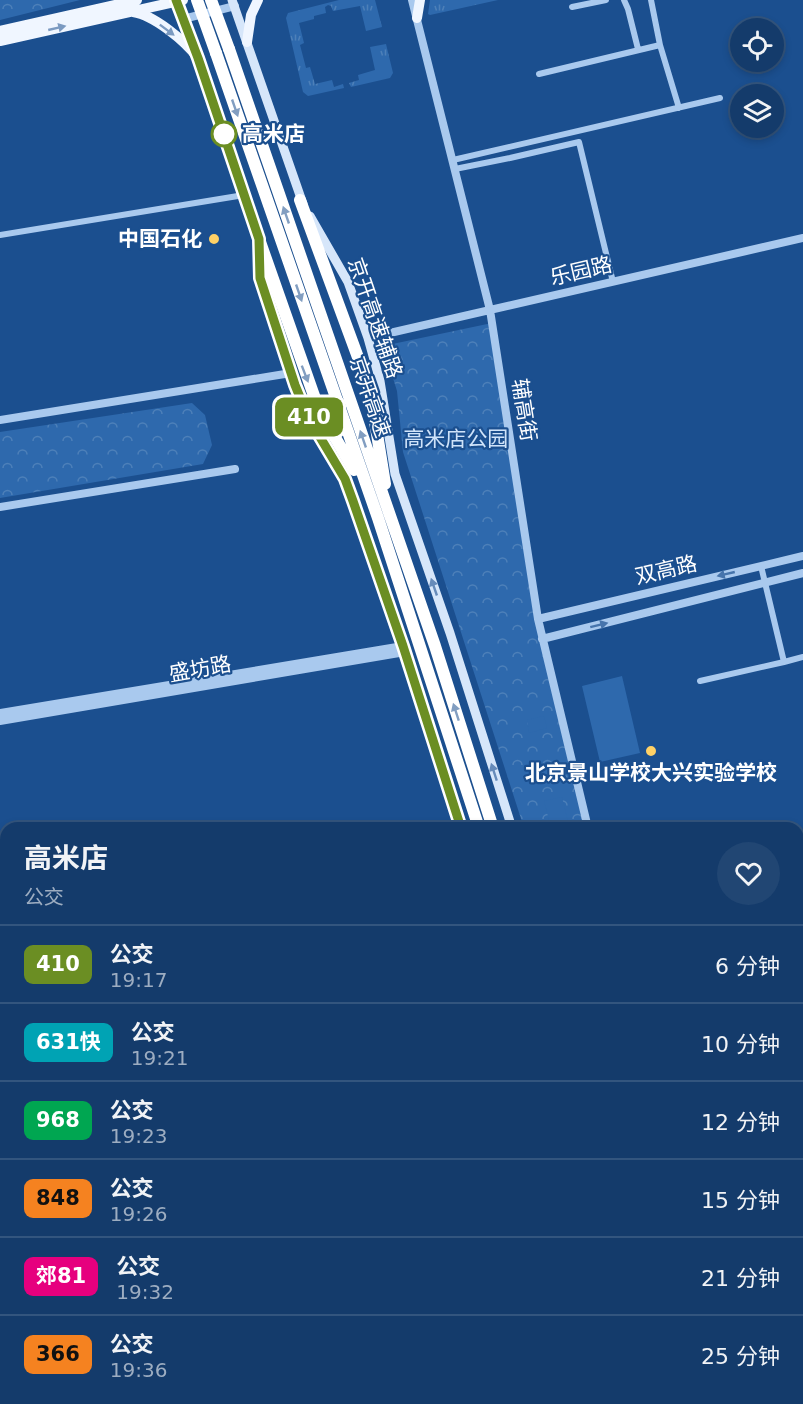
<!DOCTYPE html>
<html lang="zh">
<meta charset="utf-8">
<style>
:root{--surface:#143b6b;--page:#214673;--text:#f1f3f6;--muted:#9dadc1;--line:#33557e}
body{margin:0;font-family:"DejaVu Sans","Noto Sans SC",sans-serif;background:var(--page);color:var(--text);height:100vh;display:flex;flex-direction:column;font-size:22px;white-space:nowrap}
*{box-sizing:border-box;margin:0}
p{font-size:20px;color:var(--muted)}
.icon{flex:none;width:33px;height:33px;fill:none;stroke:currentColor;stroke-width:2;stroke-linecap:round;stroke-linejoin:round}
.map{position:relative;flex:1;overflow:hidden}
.sheet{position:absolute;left:0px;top:822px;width:804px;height:582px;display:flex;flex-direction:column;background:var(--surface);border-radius:18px 18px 0 0;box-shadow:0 3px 9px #0003,0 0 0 2px var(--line)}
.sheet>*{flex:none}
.badge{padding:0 12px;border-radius:9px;font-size:21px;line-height:39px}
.controls{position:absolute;left:730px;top:18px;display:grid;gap:12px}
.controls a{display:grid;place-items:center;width:54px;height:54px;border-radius:50%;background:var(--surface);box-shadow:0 3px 9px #0003,0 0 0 2px var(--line);font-size:30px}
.map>.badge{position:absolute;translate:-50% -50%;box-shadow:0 0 0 3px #fff}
.round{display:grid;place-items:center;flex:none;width:63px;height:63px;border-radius:32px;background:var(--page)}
.summary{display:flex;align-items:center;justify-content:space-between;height:102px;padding:0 24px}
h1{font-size:28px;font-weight:700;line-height:45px}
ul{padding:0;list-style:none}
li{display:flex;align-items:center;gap:18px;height:78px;padding:0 24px;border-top:2px solid var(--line)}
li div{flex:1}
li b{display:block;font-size:22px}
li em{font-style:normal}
li .badge{min-width:66px;font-weight:700;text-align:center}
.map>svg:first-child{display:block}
.grass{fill:url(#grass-tufts)}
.park{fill:url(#park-crowns)}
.pitch{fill:#2e69ad}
.water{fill:url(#water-ripples);stroke:#9cc4f0;stroke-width:1.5}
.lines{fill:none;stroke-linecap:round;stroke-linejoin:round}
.minor{stroke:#a9c9ee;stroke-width:6}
.tertiary{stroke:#a9c9ee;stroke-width:8}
.secondary{stroke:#d6e6fa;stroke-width:9}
.primary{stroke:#f0f6ff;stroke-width:10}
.motorway{stroke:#fff;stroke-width:12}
.motorway-bridge{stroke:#fff;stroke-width:12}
.oneway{fill:#7b9ac1}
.oneway2{fill:#829ec1}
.oneway3{fill:#4674ac}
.oneway4{fill:#668bba}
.line-casing{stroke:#fff;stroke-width:14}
.line{stroke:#6b8e23;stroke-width:9}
.stop-dot{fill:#fff;stroke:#6b8e23;stroke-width:3}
.poi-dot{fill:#ffd166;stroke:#1b4f8f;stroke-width:2}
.labels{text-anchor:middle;stroke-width:4.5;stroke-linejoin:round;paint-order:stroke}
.stop-label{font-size:21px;font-weight:bold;fill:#fff;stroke:#1b4f8f;text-anchor:start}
.poi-label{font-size:21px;font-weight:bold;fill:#fff;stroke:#1b4f8f;text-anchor:end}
.street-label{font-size:21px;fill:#fff;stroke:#1b4f8f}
.park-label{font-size:21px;fill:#cfe3fa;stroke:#1b4f8f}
</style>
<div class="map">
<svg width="803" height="1404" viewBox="0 0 803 1404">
<defs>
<pattern id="grass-tufts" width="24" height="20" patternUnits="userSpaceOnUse" patternTransform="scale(1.5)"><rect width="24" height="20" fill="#2e69ad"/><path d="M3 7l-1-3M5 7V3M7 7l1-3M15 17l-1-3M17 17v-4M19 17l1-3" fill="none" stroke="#4d80b9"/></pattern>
<pattern id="park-crowns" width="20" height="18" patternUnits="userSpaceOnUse" patternTransform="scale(1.5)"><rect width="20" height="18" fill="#2e69ad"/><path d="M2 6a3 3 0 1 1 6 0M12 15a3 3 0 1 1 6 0" fill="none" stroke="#4d80b9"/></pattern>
<pattern id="water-ripples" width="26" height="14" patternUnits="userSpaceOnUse" patternTransform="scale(1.5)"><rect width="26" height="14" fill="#3c6290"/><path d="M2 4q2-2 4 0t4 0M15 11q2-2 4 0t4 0" fill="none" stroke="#597aa1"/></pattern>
</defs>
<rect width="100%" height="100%" fill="#1b4f8f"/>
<!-- grass -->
<path class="grass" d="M339 0H375L382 27 366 31 360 6 333 11 331 6 328 5 325 7 326 13 314 16V19L299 23 304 43 300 45 306 68 310 67 315 84 332 80 334 87 343 84 344 88 308 96 303 92 286 18 288 13Z
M430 0H498L430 15 428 14Z
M386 44 393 73 390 78 351 87 349 83 359 80 358 75 375 70 370 47Z"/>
<!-- park -->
<path class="park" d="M0 0H80L0 20Z
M492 323 534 595 588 828H524L403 452 397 391 383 346Z
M192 403 205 415 212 445 203 464 0 498V432Z
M6 1377V1398H445L427 1404H0V1378Z"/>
<!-- pitch -->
<path class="pitch" d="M622 676 640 753 600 762 582 686Z
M544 716 547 728 529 733 527 720Z
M562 797 569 826 551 828 544 801Z
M252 1398H300L302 1404H253Z"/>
<!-- water -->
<path class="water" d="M6 1394V1398H112L72 1404H0V1395Z"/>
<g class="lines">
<!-- minor -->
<path class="minor" d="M624 0 628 9 638 49
M572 7 606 0
M660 45 679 108
M539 74 660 45 651 0
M453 160 720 98
M455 169 510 158 579 142 613 282
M0 235 244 195
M784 662 803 657
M700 681 784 662 761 566
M0 863 6 862
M798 1014 803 1011
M798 1187H803"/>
<!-- tertiary -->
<path class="tertiary" d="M412 0 490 310 538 619 588 828
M183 19 235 6
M368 338 803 238
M0 420 291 373
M0 507 235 469
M538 619 803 556
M542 639 803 573
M0 713 403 646
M0 721 405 652
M798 840 803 839
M0 997 6 996
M0 1301 6 1336"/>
<!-- secondary -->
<path class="secondary" d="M176 0 198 58 259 239 260 278 295 385 308 417 345 479 353 501 403 646 461 828
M232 0 303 204
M310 216 348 282 368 338 380 381 395 474 450 633 512 828
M798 1217H803
M798 1233 803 1232
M0 1338 6 1337
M0 1360 6 1359
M468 1404 472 1398
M772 1404V1398"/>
<!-- primary -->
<path class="primary" d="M133 12C154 15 185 41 198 58
M417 18 420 0
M0 31 137 0
M0 41 183 0
M247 42 251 15 258 0"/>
<!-- motorway -->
<path class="motorway" d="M229 49 435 646 493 828
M216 53 378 518 479 828
M300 200 370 390 385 484
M259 239 319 410 354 470
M566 1398V1404
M578 1398V1404
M663 1398 674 1404
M744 1398 753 1404
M484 1404 487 1398
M524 1404 529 1398"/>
<!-- motorway-bridge -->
<path class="motorway-bridge" d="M197 0 216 53
M211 0 229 49"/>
</g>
<!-- one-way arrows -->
<defs><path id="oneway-solid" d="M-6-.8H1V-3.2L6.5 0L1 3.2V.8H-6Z" transform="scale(1.5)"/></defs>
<g class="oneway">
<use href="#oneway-solid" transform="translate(57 28) rotate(-13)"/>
<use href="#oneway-solid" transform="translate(167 30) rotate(37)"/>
</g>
<g class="oneway2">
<use href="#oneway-solid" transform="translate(235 108) rotate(71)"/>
<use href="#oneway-solid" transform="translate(286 215) rotate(-109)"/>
<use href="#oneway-solid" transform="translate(299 293) rotate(71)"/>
<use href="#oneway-solid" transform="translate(305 374) rotate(69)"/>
<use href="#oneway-solid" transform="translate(363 439) rotate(-109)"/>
<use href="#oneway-solid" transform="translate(456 712) rotate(-108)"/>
</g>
<g class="oneway3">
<use href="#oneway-solid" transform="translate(726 574) rotate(167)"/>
<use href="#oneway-solid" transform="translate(599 625) rotate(-14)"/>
</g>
<g class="oneway4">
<use href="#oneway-solid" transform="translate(434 587) rotate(-109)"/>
<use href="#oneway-solid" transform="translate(494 772) rotate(-108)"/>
</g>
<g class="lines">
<defs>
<path id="line" d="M176 0 198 58 259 239 260 278 295 385 308 417 345 479 353 501 403 646 461 828"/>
</defs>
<!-- line casing -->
<use href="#line" class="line-casing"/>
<!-- line -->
<use href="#line" class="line"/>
</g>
<!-- markers -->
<circle class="stop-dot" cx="224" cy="134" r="12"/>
<g class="poi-dot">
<circle cx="214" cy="239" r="6"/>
<circle cx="651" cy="751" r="6"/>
</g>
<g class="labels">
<!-- stop labels -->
<g class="stop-label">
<text x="242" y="141">高米店</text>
</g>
<!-- poi labels -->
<g class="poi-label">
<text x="202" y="246">中国石化</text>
<text x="651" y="780" text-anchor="middle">北京景山学校大兴实验学校</text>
</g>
<!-- street labels -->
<g class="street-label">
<text transform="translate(581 271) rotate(-13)" y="7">乐园路</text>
<text transform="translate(375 318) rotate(71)" y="7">京开高速辅路</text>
<text transform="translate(370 397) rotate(71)" y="7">京开高速</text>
<text transform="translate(524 410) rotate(81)" y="7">辅高街</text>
<text transform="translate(666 570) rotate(-13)" y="7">双高路</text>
<text transform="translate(200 669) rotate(-10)" y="7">盛坊路</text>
</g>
<!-- park labels -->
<g class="park-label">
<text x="456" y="446">高米店公园</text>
</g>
</g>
</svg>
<div class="controls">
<a><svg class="icon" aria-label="locate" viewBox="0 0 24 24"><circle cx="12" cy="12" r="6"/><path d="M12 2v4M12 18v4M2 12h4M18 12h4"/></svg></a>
<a><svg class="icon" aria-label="layers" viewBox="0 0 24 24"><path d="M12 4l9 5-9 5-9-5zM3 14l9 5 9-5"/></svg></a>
</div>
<b class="badge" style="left:309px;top:417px;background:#6b8e23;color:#fff">410</b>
<section class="sheet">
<div class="summary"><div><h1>高米店</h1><p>公交</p></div><a class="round"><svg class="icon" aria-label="heart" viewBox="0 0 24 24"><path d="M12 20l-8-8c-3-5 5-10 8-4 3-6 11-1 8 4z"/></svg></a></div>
<ul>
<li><span class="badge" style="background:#6b8e23;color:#fff">410</span><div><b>公交</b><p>19:17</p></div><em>6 分钟</em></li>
<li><span class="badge" style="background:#00a3b4;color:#fff">631快</span><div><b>公交</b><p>19:21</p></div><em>10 分钟</em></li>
<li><span class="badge" style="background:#00a651;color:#fff">968</span><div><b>公交</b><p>19:23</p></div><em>12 分钟</em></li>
<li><span class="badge" style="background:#f58220;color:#111">848</span><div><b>公交</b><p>19:26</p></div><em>15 分钟</em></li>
<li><span class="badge" style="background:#e6007e;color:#fff">郊81</span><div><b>公交</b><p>19:32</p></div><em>21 分钟</em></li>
<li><span class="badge" style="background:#f58220;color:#111">366</span><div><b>公交</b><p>19:36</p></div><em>25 分钟</em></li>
</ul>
</section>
</div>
